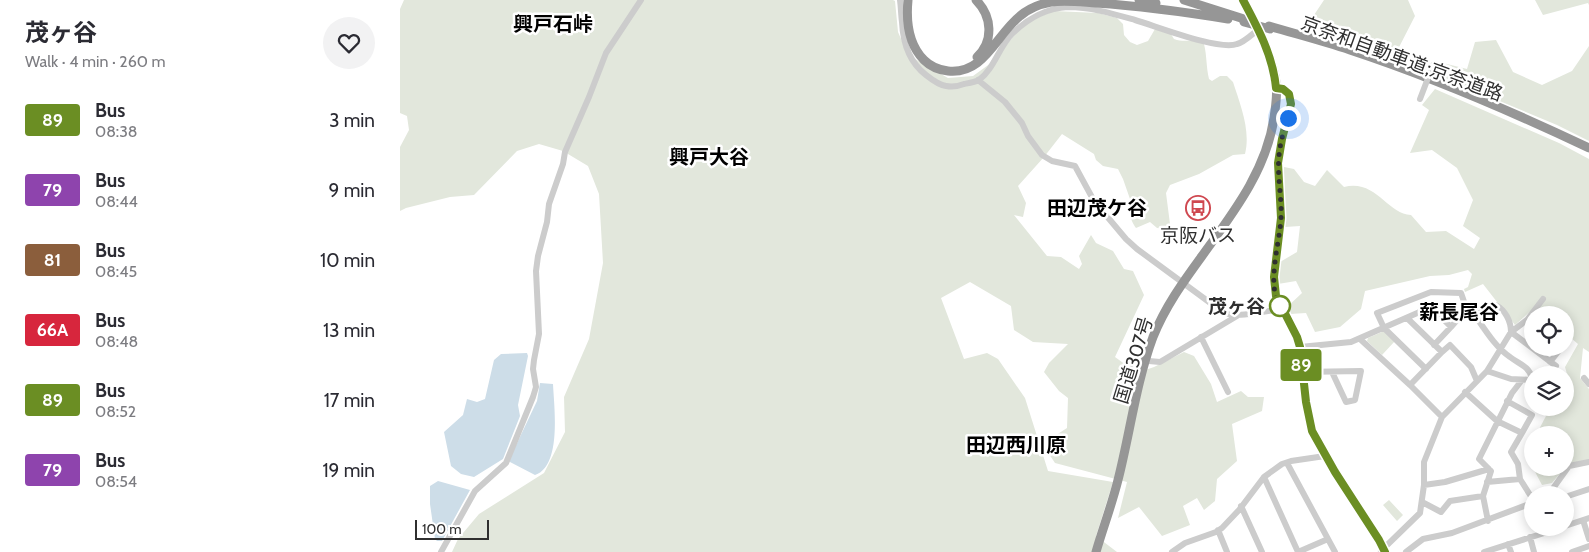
<!DOCTYPE html>
<meta charset="utf-8">
<style>
:root{--surface:#fff;--page:#f2f2f3;--text:#2b2b33;--muted:#7c7c81}
body{margin:0;font-family:Cabin,"Noto Sans JP",sans-serif;background:var(--page);color:var(--text);height:100vh;display:flex;flex-direction:column;font-size:19px;white-space:nowrap}
*{box-sizing:border-box;margin:0}
p{font-size:16px;color:var(--muted)}
.icon{flex:none;width:28px;height:28px;fill:none;stroke:currentColor;stroke-width:2;stroke-linecap:round;stroke-linejoin:round}
.map{position:relative;flex:1;overflow:hidden}
.panel{display:flex;flex-direction:column;background:var(--surface);width:400px}
.panel>*{flex:none}
.badge{padding:0 10px;border-radius:4px;font-size:18px;line-height:32px}
.tools{position:absolute;left:1124px;top:306px;display:grid;gap:10px}
.tools a{display:grid;place-items:center;width:50px;height:50px;border-radius:50%;background:var(--surface);box-shadow:0 2px 12px #0003;font-size:25px}
.scale{position:absolute;left:15px;bottom:12px;width:74px;box-sizing:border-box;padding-left:5px;border:2px solid #2f2f2f;border-top:0;font-size:14px;line-height:18px;white-space:nowrap;color:#2f2f2f;-webkit-text-stroke:4px #fff;paint-order:stroke}
.you{position:absolute;width:25px;height:25px;margin:-12px;border:4px solid #fff;border-radius:50%;background:#1a73e8;box-shadow:0 0 0 8px #1a73e833}
.map>.badge{position:absolute;translate:-50% -50%;box-shadow:0 0 0 2px #fff}
.round{display:grid;place-items:center;flex:none;width:52px;height:52px;border-radius:26px;background:var(--page)}
.head{display:flex;align-items:center;justify-content:space-between;height:85px;padding:0 25px}
h1{font-size:24px;font-weight:700;line-height:38px}
ul{padding:0;list-style:none}
li{display:flex;align-items:center;gap:15px;height:70px;padding:0 25px}
li div{flex:1}
li b{display:block;font-size:19px}
li em{font-style:normal}
li .badge{min-width:55px;font-weight:700;text-align:center}
main{display:flex;flex:1;min-height:0}
.map>svg:first-child{display:block}
.green{fill:#e2e7dc}
.water{fill:#cddde8}
.lines{fill:none;stroke-linecap:round;stroke-linejoin:round}
.minor{stroke:#ccc;stroke-width:6}
.highway{stroke:#969696;stroke-width:9}
.minor-bridge{stroke:#ccc;stroke-width:6}
.highway-bridge{stroke:#969696;stroke-width:9}
.line-casing{stroke:#fff;stroke-width:11}
.line{stroke:#6b8e23;stroke-width:8}
.walk{stroke:#2f2f2f;stroke-width:5;stroke-dasharray:0 9}
.stop-dot{fill:#fff;stroke:#6b8e23;stroke-width:2.5}
.labels{text-anchor:middle;stroke-width:5;stroke-linejoin:round;paint-order:stroke}
.street-label{font-size:19px;fill:#2f2f2f;stroke:#fff}
.poi-label{font-size:19px;fill:#2f2f2f;stroke:#fff}
.stop-label{font-size:19px;font-weight:bold;fill:#2f2f2f;stroke:#fff;text-anchor:end}
.neighbourhood-label{font-size:20px;font-weight:bold;fill:#000;stroke:#fff}
</style>
<main>
<section class="panel">
<div class="head"><div><h1>茂ヶ谷</h1><p>Walk · 4 min · 260 m</p></div><a class="round"><svg class="icon" aria-label="heart" viewBox="0 0 24 24"><path d="M12 20l-8-8c-3-5 5-10 8-4 3-6 11-1 8 4z"/></svg></a></div>
<ul>
<li><span class="badge" style="background:#6b8e23;color:#fff">89</span><div><b>Bus</b><p>08:38</p></div><em>3 min</em></li>
<li><span class="badge" style="background:#8e44ad;color:#fff">79</span><div><b>Bus</b><p>08:44</p></div><em>9 min</em></li>
<li><span class="badge" style="background:#8b5e3c;color:#fff">81</span><div><b>Bus</b><p>08:45</p></div><em>10 min</em></li>
<li><span class="badge" style="background:#d7263d;color:#fff">66A</span><div><b>Bus</b><p>08:48</p></div><em>13 min</em></li>
<li><span class="badge" style="background:#6b8e23;color:#fff">89</span><div><b>Bus</b><p>08:52</p></div><em>17 min</em></li>
<li><span class="badge" style="background:#8e44ad;color:#fff">79</span><div><b>Bus</b><p>08:54</p></div><em>19 min</em></li>
</ul>
</section>
<div class="map">
<svg width="1189" height="552" viewBox="0 0 1189 552">
<rect width="100%" height="100%" fill="#fff"/>
<!-- green -->
<path class="green" d="M4 0H493L495 1 498 32 508 55 548 78 573 76 591 63 619 30 634 19 654 11 698 13 717 18 723 24 724 35 730 42 737 45 748 41 755 29 769 31 774 39C784 43 790 38 804 44 807 56 806 67 809 79L812 81 820 76H827L833 82C840 104 851 130 845 154L833 155 799 174 770 185 766 193 770 224C766 228 763 229 757 228L750 222 736 228C733 224 727 213 731 207 732 205 735 204 736 201L730 199 723 179 718 169 703 166 696 160 694 154 662 134 644 157 618 186 626 203 623 217 614 215 647 256 661 257 679 269 682 264 679 256 691 235 696 243 713 251 724 269 733 271 744 295 715 357 737 373 754 367 784 352 794 356 811 384 817 402 841 391 848 397H864L862 411 832 424 837 461 817 479 815 501 804 510 797 498 783 506 790 525 762 536 739 507 718 518 727 482 655 463 647 451 653 437 667 428 668 398 659 391 644 372 649 363 668 344 633 342 614 330 611 306 570 282 541 298 564 359 587 353 598 359 625 398 648 471 713 482 696 536 717 552H52L58 539 79 514 144 473 165 432 164 397 189 339 203 263 199 194 188 166 163 151 139 144 117 151 74 195 50 197 6 208 0 211V147L9 130 7 116 0 113V9Z
M924 0H1008L1015 16 995 55 910 21Z
M1135 0H1189V5L1188 3 1143 15Z
M1096 40 1113 72 1142 85 1172 71 1189 46V141L1157 125 1042 77 1043 63 1067 69 1075 42Z
M1035 89 1159 143 1189 159V352L1183 348 1180 378 1189 389V460L1167 465 1152 483 1142 485 1133 468H1165V435H1136L1146 416 1140 411 1141 408H1165V383L1169 381 1165 367 1178 344 1165 333V315H1142L1133 309 1115 325 1083 284 1065 292 1064 289 1068 287 1072 274 1068 270 1049 275 1030 276 965 291 961 309 940 327 915 332 906 313 890 314 886 308 902 293 896 281 878 284 880 262 897 252 900 226 885 227 884 167 894 169 904 182 915 186 927 170 944 187C976 179 987 214 1011 215L1026 232 1046 231 1074 249 1080 238 1063 226 1073 200 1057 168 1032 150 1010 153 1029 110 1022 105Z
M984 331 995 341 982 355 967 341 968 338Z
M989 500 1003 515 997 521 983 505Z"/>
<!-- water -->
<path class="water" d="M127 353 128 356 118 405 120 416 103 459 74 477 61 474 51 466 44 432 63 415 67 399 77 402 85 399 94 360 101 354Z
M140 383 153 384C154 406 162 466 135 475L110 462 109 460 137 401Z
M38 481 70 490 42 541H37L35 539 30 504V486Z"/>
<g class="lines">
<!-- minor -->
<path class="minor" d="M500 0C501 7 501 15 502 22 503 44 509 62 526 75 531 79 539 85 546 86 552 87 559 86 564 84 569 83 575 82 579 80 594 69 599 47 612 34 627 19 647 8 668 7 691 7 714 14 735 20 756 26 819 51 837 44 845 42 852 34 859 29
M578 80 605 102 622 123 628 136 642 155 652 161 675 166 694 201 726 239 737 249 824 313C839 318 865 311 881 309
M876 88 883 89 889 94 891 104 882 139 878 163 881 218 874 277 875 296 897 337 900 347 906 402 912 431 925 456 979 540 985 552
M1074 314 1096 305C1105 310 1111 321 1111 332L1156 366 1149 375
M1007 318 1042 352 1010 385
M801 337 828 392
M960 339 1010 385 1042 417
M1034 345 1051 327
M900 347 951 342 1031 307 1051 327 1057 320 1074 314C1084 328 1095 347 1110 357 1119 364 1129 366 1132 378
M1042 352 1050 345 1071 367 1077 381
M1150 362 1161 348
M1026 369 984 328 977 313 1031 292 1061 293 1069 316
M730 371 738 360 760 362 837 316
M1087 371 1111 379 1132 380
M902 372 961 371 955 400 946 402 932 372
M1184 378 1189 384
M1065 392 1097 421 1122 433 1111 452 1118 464 1120 479 1132 498
M1107 401 1132 415 1122 433
M887 463 935 552
M864 477 898 552
M1087 482 1120 479
M1024 485 1045 482 1089 469
M1156 495 1154 487 1169 466 1189 462
M1165 497 1189 489
M1022 502 1041 512 1050 501 1083 496
M841 506 862 552
M1183 520 1189 539
M1088 521 1083 496 1091 471 1079 459 1112 393 1122 380
M1165 526 1189 518
M818 530 827 552
M1130 537 1134 552
M1108 544 1111 552
M981 551 1020 513 1024 485V462L1042 417 1087 371 1111 332 1127 320 1143 299
M41 552 75 491 106 463 133 397 136 387 133 369 134 360 139 334 136 271 138 256 147 222 149 204 163 164 165 152 189 97 206 53 241 0
M772 552 785 543 816 532 822 528 839 510 864 477 882 464 891 461 925 456
M898 552 928 539
M1006 552 1023 539 1052 533 1132 503
M1084 552 1160 528
M1172 552 1189 546"/>
<!-- highway -->
<path class="highway" d="M508 0C506 21 508 44 524 60 530 66 539 70 548 71 584 75 596 35 620 16 628 9 640 4 651 2 666 0 681 2 696 3 741 6 785 12 828 19
M576 0C592 16 594 41 577 57
M739 0 756 3
M784 0 844 19
M869 26C896 34 923 41 950 50 1032 77 1111 111 1189 148
M696 552C703 528 712 504 718 480 730 433 736 383 753 337 765 307 783 282 802 256 833 213 866 171 874 118 876 104 878 90 875 76 869 49 856 24 843 0"/>
<!-- minor-bridge -->
<path class="minor-bridge" d="M1020 99 1033 65"/>
<!-- highway-bridge -->
<path class="highway-bridge" d="M844 22 870 29"/>
</g>
<g class="lines">
<defs>
<path id="line" d="M843 0C858 28 873 56 876 88L883 89 889 94 891 104 882 139 878 163 881 218 874 277 876 296 897 337 900 347 906 402 912 431 935 472 979 540 985 552"/>
</defs>
<!-- line casing -->
<use href="#line" class="line-casing"/>
<!-- line -->
<use href="#line" class="line"/>
<!-- walk -->
<path class="walk" d="M880 306C866 285 880 242 881 218 882 197 877 176 879 156 880 143 884 130 888 118"/>
</g>
<!-- icons -->
<defs>
<symbol id="bus-ring" viewBox="-11 -11 22 22"><circle r="9.5" fill="#fff" stroke="#cf4850" stroke-width="1.5"/><path d="M-5-6H5V4H4V6H2V4H-2V6H-4V4H-5ZM-3.5-4V0h7V-4ZM-3.5 1.2v1.5H-2V1.2ZM2 1.2v1.5H3.5V1.2Z" fill="#cf4850"/></symbol>
</defs>
<g fill-rule="evenodd">
<use href="#bus-ring" x="784" y="194" width="28" height="28"/>
</g>
<!-- markers -->
<circle class="stop-dot" cx="880" cy="306" r="10"/>
<g class="labels">
<!-- street labels -->
<g class="street-label">
<text transform="translate(1002 58) rotate(20)" y="7">京奈和自動車道;京奈道路</text>
<text transform="translate(733 360) rotate(-73)" y="7">国道307号</text>
</g>
<!-- poi labels -->
<g class="poi-label">
<text x="798" y="242">京阪バス</text>
</g>
<!-- stop labels -->
<g class="stop-label">
<text x="865" y="313">茂ヶ谷</text>
</g>
<!-- neighbourhood labels -->
<g class="neighbourhood-label">
<text x="153" y="31">興戸石峠</text>
<text x="309" y="164">興戸大谷</text>
<text x="697" y="215">田辺茂ケ谷</text>
<text x="1059" y="319">薪長尾谷</text>
<text x="616" y="452">田辺西川原</text>
</g>
</g>
</svg>
<div class="tools">
<a><svg class="icon" aria-label="locate" viewBox="0 0 24 24"><circle cx="12" cy="12" r="6"/><path d="M12 2v4M12 18v4M2 12h4M18 12h4"/></svg></a>
<a><svg class="icon" aria-label="layers" viewBox="0 0 24 24"><path d="M12 4l9 5-9 5-9-5zM3 14l9 5 9-5"/></svg></a>
<a>+</a>
<a>−</a>
</div>
<div class="scale">100 m</div>
<div class="you" style="left:888px;top:118px"></div>
<b class="badge" style="left:901px;top:365px;background:#6b8e23;color:#fff">89</b>
</div>
</main>
